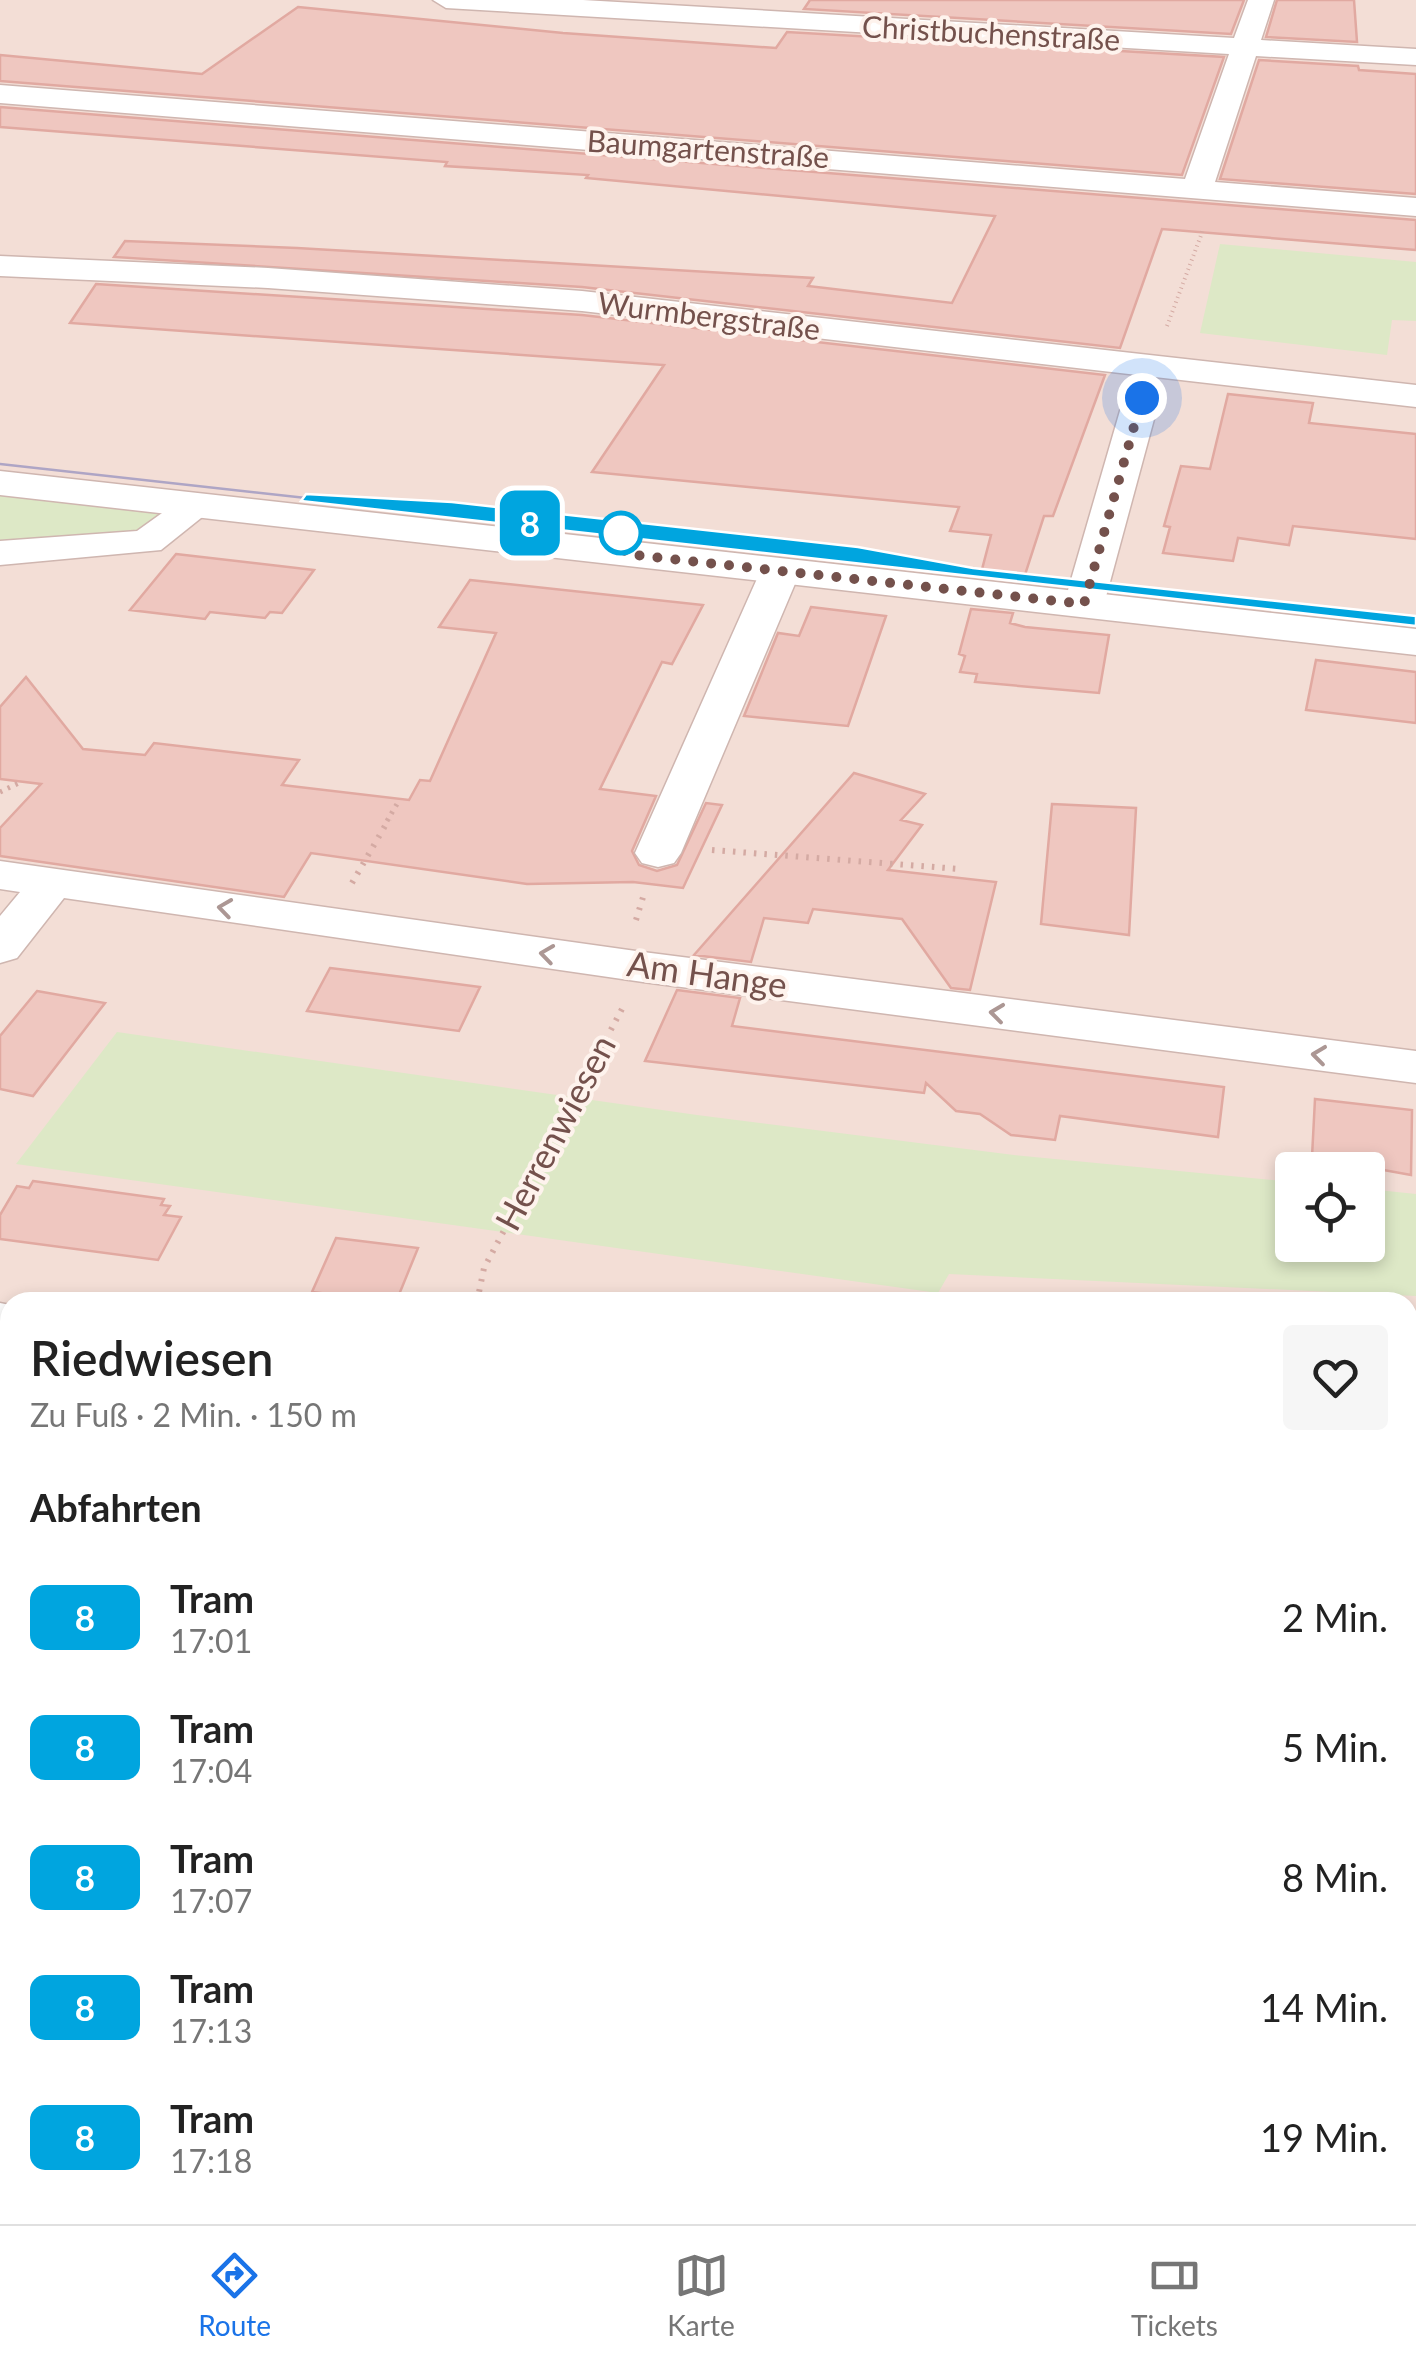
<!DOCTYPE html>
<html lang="de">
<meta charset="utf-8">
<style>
:root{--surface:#fff;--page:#f6f6f6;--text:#222;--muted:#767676;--line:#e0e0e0;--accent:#1a73e8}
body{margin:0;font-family:Lato,sans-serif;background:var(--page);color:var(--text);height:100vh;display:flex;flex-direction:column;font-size:38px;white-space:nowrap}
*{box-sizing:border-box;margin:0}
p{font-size:32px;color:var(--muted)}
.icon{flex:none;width:55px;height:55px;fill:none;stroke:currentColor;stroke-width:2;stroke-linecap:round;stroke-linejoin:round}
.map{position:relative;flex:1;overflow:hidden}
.sheet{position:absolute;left:0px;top:1292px;width:1418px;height:932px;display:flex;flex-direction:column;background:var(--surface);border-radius:30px 30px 0 0;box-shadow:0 5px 15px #0003}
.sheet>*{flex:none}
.badge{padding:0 20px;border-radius:15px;font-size:35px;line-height:65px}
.fabs{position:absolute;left:1275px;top:1152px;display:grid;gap:20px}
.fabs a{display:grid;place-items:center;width:110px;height:110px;border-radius:10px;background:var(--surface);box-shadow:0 5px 15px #0003;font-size:50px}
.you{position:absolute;width:50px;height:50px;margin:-25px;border:8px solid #fff;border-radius:50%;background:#1a73e8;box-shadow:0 0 0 15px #1a73e833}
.map>.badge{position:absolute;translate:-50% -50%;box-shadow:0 0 0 5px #fff}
h2{padding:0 30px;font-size:38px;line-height:90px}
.round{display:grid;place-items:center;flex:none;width:105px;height:105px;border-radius:10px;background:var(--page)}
.summary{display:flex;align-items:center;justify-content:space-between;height:170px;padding:0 30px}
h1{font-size:48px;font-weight:600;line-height:75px}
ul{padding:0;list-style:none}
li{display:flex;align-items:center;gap:30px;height:130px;padding:0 30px}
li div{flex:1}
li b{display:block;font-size:38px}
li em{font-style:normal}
li .badge{min-width:110px;font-weight:700;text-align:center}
.dock{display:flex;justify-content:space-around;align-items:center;height:140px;border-top:2px solid var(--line);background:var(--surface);font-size:28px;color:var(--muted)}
.dock a{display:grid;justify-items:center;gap:5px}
.dock .current{color:var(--accent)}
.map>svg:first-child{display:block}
.residential{fill:#f3ded6;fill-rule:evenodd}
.green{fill:#dde8c6}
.building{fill:#efc7c0;stroke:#e1a9a1;stroke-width:2.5}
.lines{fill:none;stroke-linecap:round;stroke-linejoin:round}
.minor-casing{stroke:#cfb6b0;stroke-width:3}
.tertiary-casing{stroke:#cfb6b0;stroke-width:3}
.path-far3{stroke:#d4aaa3;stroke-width:4;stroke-dasharray:1 4;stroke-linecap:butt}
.path-far2{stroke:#d4aaa3;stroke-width:5;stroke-dasharray:2.5 6;stroke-linecap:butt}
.path-far1{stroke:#d4aaa3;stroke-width:6;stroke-dasharray:2.5 8;stroke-linecap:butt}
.path{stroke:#d4aaa3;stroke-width:9;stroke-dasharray:4 10;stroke-linecap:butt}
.minor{fill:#fff;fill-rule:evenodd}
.tertiary{fill:#fff;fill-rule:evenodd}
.tram{stroke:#aea5c5;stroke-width:2.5}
.oneway{stroke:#ac9794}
.line{fill:#00a5df;stroke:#fff;stroke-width:2.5}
.walk{stroke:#74514c;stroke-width:10;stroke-dasharray:0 18}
.stop-dot{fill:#fff;stroke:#00a5df;stroke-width:5}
.labels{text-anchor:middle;stroke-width:8;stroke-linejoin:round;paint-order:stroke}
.far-street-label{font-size:30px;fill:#74514c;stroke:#fef3ed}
.street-label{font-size:35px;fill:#74514c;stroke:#fef3ed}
</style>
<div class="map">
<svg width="1416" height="2224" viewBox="0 0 1416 2224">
<rect width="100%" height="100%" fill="#fbeee7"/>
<!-- residential -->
<path class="residential" d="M0 0H1416V2224H0ZM1292 1170H1368V1245H1292ZM10 1302H1408V2215H10Z"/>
<!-- green -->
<path class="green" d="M1220 244 1416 262V321L1392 320 1387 355 1200 333Z
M0 494 180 514 159 532 0 550Z
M117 1032 697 1115 1014 1155 1292 1182V1245H1368V1189L1416 1194V1296L949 1274 938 1293 16 1164Z
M0 1368 10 1369V2020H0Z
M721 2215H842L844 2224H724Z"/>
<!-- building -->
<path class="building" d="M810 0H1244L1231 34 804 9Z
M1277 0H1354L1357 42 1266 37Z
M298 7 563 33 776 48 787 32 1224 57 1182 175 0 81V55L202 74Z
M1259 60 1358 66 1359 70 1416 74V194L1220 179Z
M0 107 1416 220V250L1162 229 1120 348 582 287 114 257 125 241 297 248 813 278 808 286 952 303 995 216 586 178 588 175 445 166 447 162 0 127Z
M96 284 582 315 1105 375 1053 516H1044L1023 581 980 577 991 535 950 531 959 507 592 472 664 365 70 323Z
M1228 394 1313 403 1309 423 1416 434V539L1293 526 1289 545 1238 538 1233 561 1163 553 1170 527 1164 526 1181 466 1210 469Z
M176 554 314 570 282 613 270 612 265 618 210 612 205 619 130 610Z
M470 580 703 605 672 664 662 662 600 789 656 796 632 851 639 865 657 871 677 865 706 803 722 805 683 888 633 882 527 884 311 853 284 897 0 856V828L41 784 0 779V707L26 677 83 749 145 755 154 743 299 760 282 785 409 800 420 780 430 781 496 633 439 627Z
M811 607 886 616 848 726 744 716 778 633 799 636Z
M971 609 1013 613 1010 623 1025 627 1109 635 1099 693 975 682 977 674 960 672 965 656 959 654Z
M1316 660 1416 672V723L1306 710Z
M854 773 925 794 901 820 922 825 888 870 996 882 970 990 951 988 902 919 813 909 808 923 764 918 751 962 694 955Z
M1052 804 1136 808 1129 935 1041 924Z
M330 968 411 978 480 987 459 1031 307 1011Z
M677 990 740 998 732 1026 1224 1087 1218 1137 1060 1116 1055 1140 1011 1135 980 1114 956 1111 926 1083 924 1093 645 1061Z
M37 991 105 1003 33 1096 0 1089V1036Z
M1315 1099 1412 1110 1411 1175 1312 1157Z
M33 1181 164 1199 161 1205 170 1206 164 1215 181 1217 158 1260 0 1239V1215L17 1186 29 1188Z
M336 1238 418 1248 396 1302 312 1292Z"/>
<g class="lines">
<defs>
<path id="minor" d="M433 0H583L1234 38 1248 0H1274L1261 40 1416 49V65L1256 56 1215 182 1416 198V216L0 103V85L1185 179 1229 54 446 8Z
M0 256 268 268 582 291 1416 385V407L582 311 268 288 0 276Z
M1142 386 1155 389 1160 397 1104 604 1098 613 1084 616 1070 613 1064 604 1124 397 1129 389Z
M197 494 211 498 216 506 161 550 0 565V541L137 531 183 498Z
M780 560 794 564 800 572 681 853 674 863 658 867 642 863 635 853 760 572 766 564Z
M0 861 643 952 1416 1051V1083L643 982 64 898 17 958 0 963V916L20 892 0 889Z
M0 1303 10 1305V1343L0 1341Z
M1408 1557 1416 1560V1610L1408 1607Z
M1416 1998V2063L1408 2066V2001Z
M629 2215H707L709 2224H631Z
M1001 2215H1092L1088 2224H997Z"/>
<path id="tertiary" d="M0 471 1416 629V655L0 495Z"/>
</defs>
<!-- minor casing -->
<use href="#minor" class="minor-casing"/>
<!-- tertiary casing -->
<use href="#tertiary" class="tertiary-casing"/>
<!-- path-far3 -->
<path class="path-far3" d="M1167 326 1203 230"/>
<!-- path-far2 -->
<path class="path-far2" d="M0 792 21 782
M387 821 397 804"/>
<!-- path-far1 -->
<path class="path-far1" d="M712 850 960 869
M352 883 389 819
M636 920 644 894
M477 1302 484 1268 622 1009"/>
<!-- path -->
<path class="path" d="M508 2224 521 2215"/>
<!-- minor -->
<use href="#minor" class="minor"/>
<!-- tertiary -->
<use href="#tertiary" class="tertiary"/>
<!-- tram -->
<path class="tram" d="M0 464 1416 621"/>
</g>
<!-- one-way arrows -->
<defs><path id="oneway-chevron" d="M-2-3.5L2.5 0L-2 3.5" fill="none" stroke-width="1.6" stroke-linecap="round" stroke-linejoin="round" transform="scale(2.5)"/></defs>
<g class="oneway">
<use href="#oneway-chevron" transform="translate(225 908) rotate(-172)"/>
<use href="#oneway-chevron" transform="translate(547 954) rotate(-172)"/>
<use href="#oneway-chevron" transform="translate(997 1013) rotate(-173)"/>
<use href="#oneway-chevron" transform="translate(1319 1055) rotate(-173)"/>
</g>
<!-- line -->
<path class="line" d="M306 494 452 502 858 547 973 568 1416 616V626L301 501Z"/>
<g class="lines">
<!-- walk -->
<path class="walk" d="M621 533 625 554 1084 604 1142 398"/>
</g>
<!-- markers -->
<circle class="stop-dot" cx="621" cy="533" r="20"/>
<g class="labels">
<!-- far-street labels -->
<g class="far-street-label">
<text transform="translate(991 34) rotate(3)" y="10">Christbuchenstraße</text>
<text transform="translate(708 150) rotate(4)" y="10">Baumgartenstraße</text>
<text transform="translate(709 317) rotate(7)" y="10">Wurmbergstraße</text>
</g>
<!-- street labels -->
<g class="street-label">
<text transform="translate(707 975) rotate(8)" y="12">Am Hange</text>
<text transform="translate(556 1133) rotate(-62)" y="12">Herrenwiesen</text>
</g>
</g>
</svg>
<div class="fabs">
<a><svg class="icon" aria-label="locate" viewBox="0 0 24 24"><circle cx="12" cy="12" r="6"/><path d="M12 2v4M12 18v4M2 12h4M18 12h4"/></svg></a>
</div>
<div class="you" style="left:1142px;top:398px"></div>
<b class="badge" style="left:530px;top:523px;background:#00a5df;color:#fff">8</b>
<section class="sheet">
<div class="summary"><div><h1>Riedwiesen</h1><p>Zu Fuß · 2 Min. · 150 m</p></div><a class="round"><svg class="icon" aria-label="heart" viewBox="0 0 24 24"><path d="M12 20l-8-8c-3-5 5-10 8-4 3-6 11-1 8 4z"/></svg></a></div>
<h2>Abfahrten</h2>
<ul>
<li><span class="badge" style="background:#00a5df;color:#fff">8</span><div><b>Tram</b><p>17:01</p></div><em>2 Min.</em></li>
<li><span class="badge" style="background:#00a5df;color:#fff">8</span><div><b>Tram</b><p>17:04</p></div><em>5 Min.</em></li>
<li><span class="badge" style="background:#00a5df;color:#fff">8</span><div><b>Tram</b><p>17:07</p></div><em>8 Min.</em></li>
<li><span class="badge" style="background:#00a5df;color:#fff">8</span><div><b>Tram</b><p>17:13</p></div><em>14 Min.</em></li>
<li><span class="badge" style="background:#00a5df;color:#fff">8</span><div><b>Tram</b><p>17:18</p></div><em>19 Min.</em></li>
</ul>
</section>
</div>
<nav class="dock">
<a class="current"><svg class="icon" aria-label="directions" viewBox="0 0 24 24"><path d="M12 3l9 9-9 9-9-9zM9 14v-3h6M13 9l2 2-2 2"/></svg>Route</a>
<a><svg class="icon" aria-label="map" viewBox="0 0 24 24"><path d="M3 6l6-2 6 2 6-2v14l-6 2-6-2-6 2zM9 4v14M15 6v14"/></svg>Karte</a>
<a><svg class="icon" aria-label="tickets" viewBox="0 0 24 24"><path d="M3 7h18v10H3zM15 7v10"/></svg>Tickets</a>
</nav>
